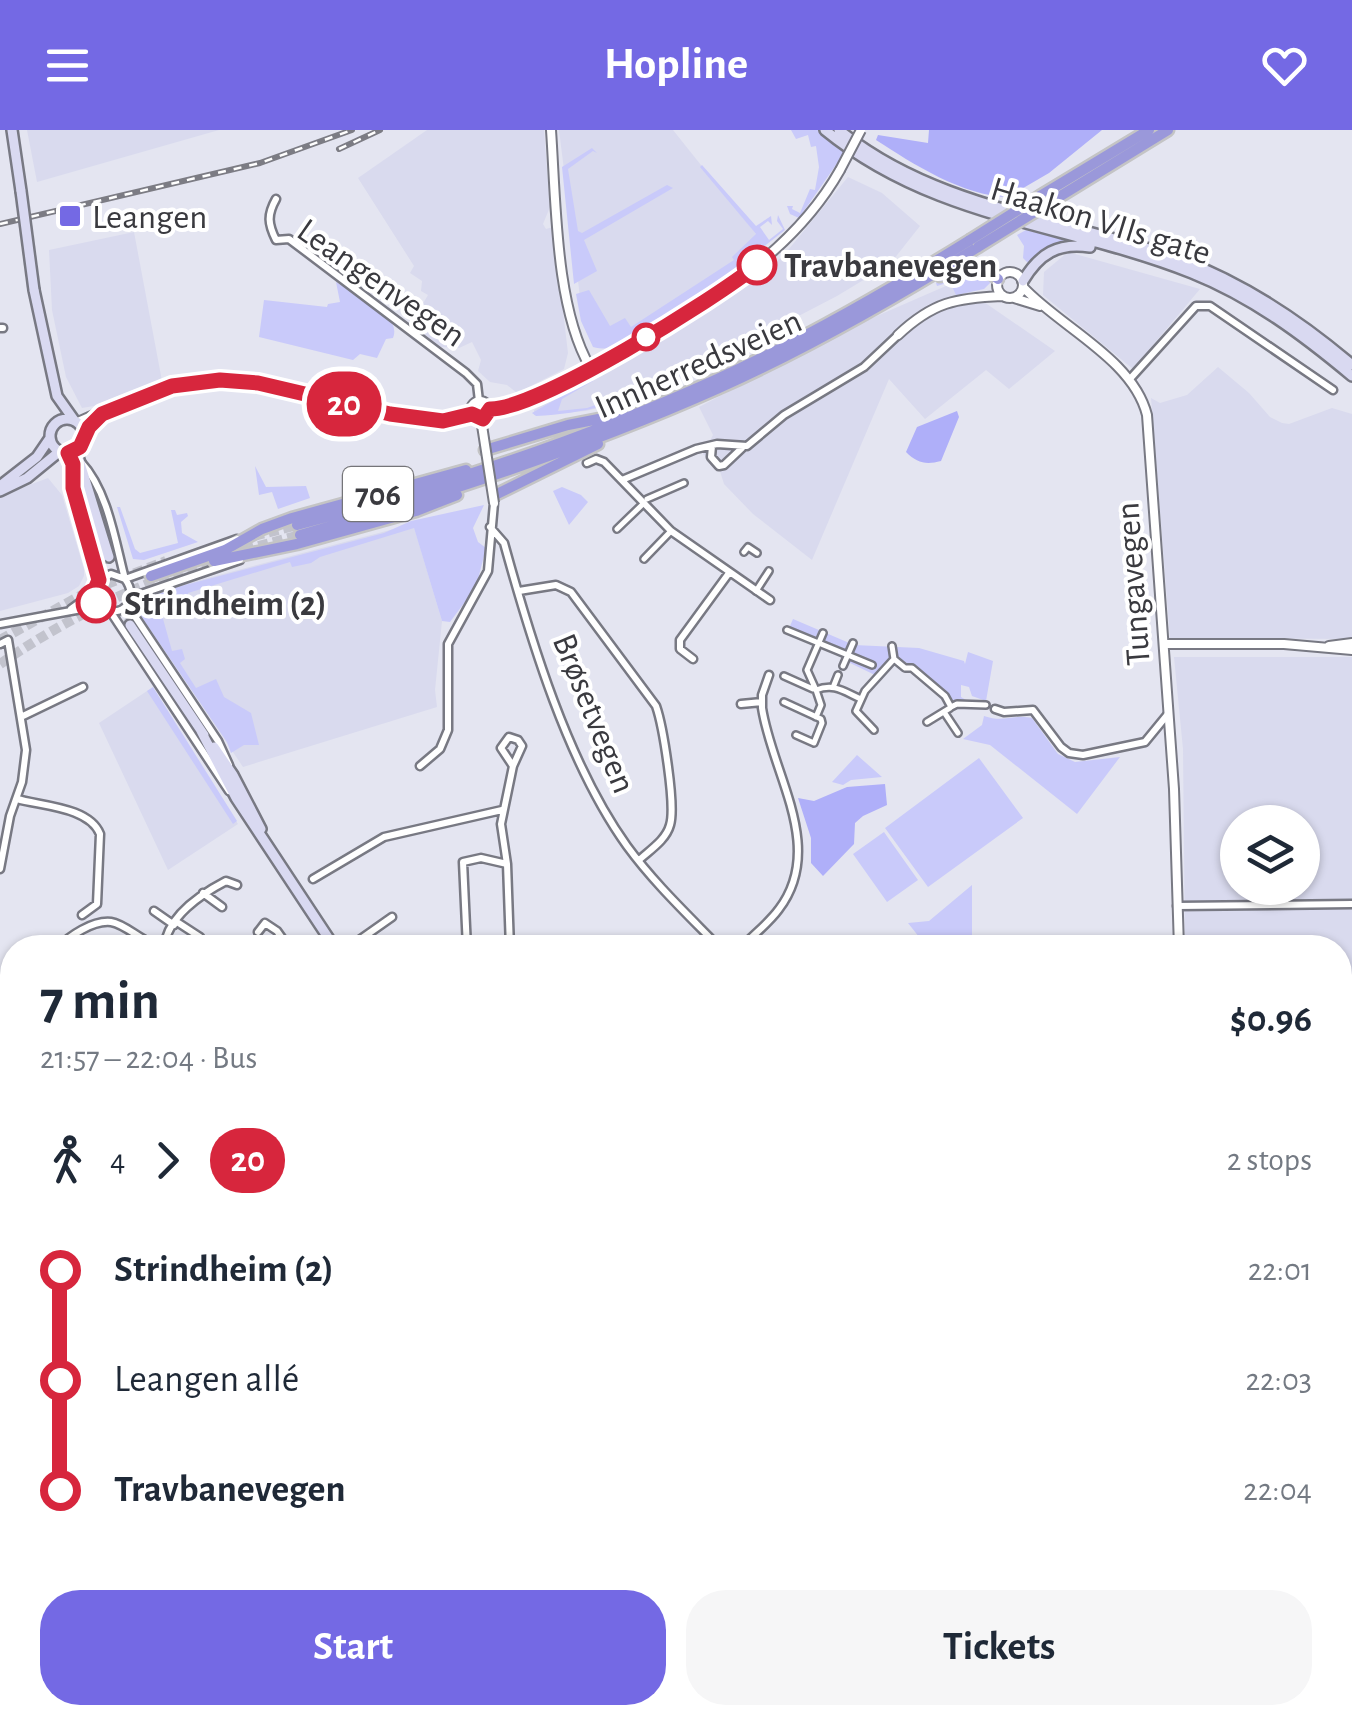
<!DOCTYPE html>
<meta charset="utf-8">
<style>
:root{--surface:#fff;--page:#f6f6f7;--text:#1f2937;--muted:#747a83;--accent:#7469e4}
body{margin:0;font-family:"Alegreya Sans",sans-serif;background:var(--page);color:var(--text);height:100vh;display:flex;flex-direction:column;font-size:38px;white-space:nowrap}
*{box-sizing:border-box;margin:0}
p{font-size:32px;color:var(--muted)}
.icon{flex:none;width:55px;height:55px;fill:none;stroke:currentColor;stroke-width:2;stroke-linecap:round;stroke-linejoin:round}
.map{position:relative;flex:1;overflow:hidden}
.drawer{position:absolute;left:0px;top:805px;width:1352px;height:790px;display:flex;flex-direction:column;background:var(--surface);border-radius:40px 40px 0 0;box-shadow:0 2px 8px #0004}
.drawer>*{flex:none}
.badge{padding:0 20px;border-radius:32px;font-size:35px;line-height:65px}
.fabs{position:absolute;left:1220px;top:675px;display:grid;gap:20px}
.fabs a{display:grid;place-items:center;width:100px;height:100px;border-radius:50%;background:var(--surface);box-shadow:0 2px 8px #0004;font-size:50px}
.map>.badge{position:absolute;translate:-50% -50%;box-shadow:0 0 0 5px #fff}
.legs{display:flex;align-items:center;gap:15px;height:110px;padding:0 40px;font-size:32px}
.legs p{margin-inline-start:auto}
.head{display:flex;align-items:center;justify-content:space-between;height:170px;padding:0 40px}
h1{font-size:55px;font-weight:700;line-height:75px}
.action{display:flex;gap:20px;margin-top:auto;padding:20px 40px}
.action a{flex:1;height:115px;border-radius:40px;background:var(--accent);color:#fff;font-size:40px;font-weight:700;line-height:115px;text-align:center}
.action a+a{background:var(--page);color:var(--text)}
ul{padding:0 40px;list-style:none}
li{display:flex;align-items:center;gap:35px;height:110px;font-size:38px}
li i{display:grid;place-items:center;width:15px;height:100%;margin:0 12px;background:currentColor}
li i::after{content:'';width:25px;height:25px;margin:-12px;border:8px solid;border-radius:50%;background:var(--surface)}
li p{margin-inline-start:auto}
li:first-child i{background:linear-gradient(#0000 50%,currentColor 0)}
li:last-child i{background:linear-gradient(currentColor 50%,#0000 0)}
header{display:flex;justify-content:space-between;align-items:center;height:130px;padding:0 40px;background:var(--accent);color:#fff;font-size:45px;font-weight:700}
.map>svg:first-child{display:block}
.built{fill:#d9daee;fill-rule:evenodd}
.green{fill:#c9cafa}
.forest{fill:#afaff9}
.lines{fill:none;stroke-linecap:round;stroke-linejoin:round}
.secondary-tunnel{stroke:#c2c3cd;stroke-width:9;stroke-dasharray:9 4.5;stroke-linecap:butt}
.trunk-tunnel{stroke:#c2c3cd;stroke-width:10;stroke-dasharray:10 5;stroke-linecap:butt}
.pedestrian-casing{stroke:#787983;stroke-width:10}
.minor-casing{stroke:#787983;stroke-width:11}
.tertiary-casing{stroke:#787983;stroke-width:12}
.secondary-casing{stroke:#787983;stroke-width:14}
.trunk-casing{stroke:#c4c4c5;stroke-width:15}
.pedestrian{stroke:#fff;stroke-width:5}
.minor{stroke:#fff;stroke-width:6}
.tertiary{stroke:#fff;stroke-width:8}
.secondary{stroke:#d9d9f1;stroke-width:9}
.trunk{stroke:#9a98da;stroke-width:10}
.rail-casing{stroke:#7c7c84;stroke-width:6}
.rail{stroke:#fff;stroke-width:2.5;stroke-dasharray:8;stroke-linecap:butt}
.tertiary-bridge-casing{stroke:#787983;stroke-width:12;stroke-linecap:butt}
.secondary-bridge-casing{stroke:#787983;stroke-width:14;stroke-linecap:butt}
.trunk-bridge-casing{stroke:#c4c4c5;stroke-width:15;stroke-linecap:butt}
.tertiary-bridge{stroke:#fff;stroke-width:8}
.secondary-bridge{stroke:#d9d9f1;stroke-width:9}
.trunk-bridge{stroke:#9a98da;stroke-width:10}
.line-1-casing{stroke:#fff;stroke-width:22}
.line-1{stroke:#d7263d;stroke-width:15}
.poi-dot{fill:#7469e4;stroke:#fff;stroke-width:4}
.stop-1-dot{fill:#fff;stroke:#d7263d;stroke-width:5}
.labels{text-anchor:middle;stroke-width:8;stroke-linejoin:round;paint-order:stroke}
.shield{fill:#fff;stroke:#757579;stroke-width:2.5}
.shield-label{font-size:32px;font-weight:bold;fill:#3a3a3f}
.poi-label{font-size:35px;fill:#3a3a3f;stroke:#fff;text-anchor:start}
.street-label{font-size:35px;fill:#3a3a3f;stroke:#fff}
.stop-label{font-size:35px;font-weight:bold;fill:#3a3a3f;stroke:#fff;text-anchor:start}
</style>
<header><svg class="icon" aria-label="menu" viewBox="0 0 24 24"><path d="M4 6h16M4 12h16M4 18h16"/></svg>Hopline<svg class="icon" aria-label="heart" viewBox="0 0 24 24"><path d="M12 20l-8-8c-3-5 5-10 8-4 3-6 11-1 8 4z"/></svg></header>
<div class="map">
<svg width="1352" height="1595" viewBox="0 0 1352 1595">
<rect width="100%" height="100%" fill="#e4e5f1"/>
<!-- built -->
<path class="built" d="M27 0H219L37 52Z
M427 0H544L550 77 543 94 546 99 553 97 568 223 564 239 517 263 507 255 490 252 478 241 481 230 472 212 459 218 441 217 411 194 428 165 421 161 422 151 410 143 414 136 358 48Z
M559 0H673L764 114 609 215 580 167Z
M848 47 882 63 920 96 890 134 837 166 668 254 630 270 586 281 534 285V280L701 186 752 152 784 125Z
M134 102 162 251 132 260 94 276 82 278 66 247 52 180 49 120Z
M1068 122 1200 159 1133 239 1043 165 1044 142Z
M955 152 1055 221 1009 259 986 240 925 289 889 249 812 430 753 384 724 354 719 338 703 324 713 305 699 277 854 196Z
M1218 237 1249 263 1270 287 1282 293 1289 294 1332 278 1352 284V509L1170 508 1151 268 1160 273 1187 265Z
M48 348 62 365 84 439V446L79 456 68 463 0 481V366Z
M413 394 442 491 435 560 437 577 243 637 143 488 151 463Z
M1174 527H1352V1396L1340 1385V818L1185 817 1183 619ZM1238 692H1302V758H1238Z
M150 559 238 694 168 740 99 593Z"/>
<!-- green -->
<path class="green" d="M791 0H818L845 22 799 88 790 84 787 76H793L792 79 800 83 810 59 815 60 819 37 816 16 811 17 808 5 796 9Z
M592 18 597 23 593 21 568 39 578 101 582 103 667 55 673 58 584 110 597 141 574 154 562 37Z
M702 35 756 96 771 86 772 95 768 91 760 97 769 110 783 99 777 91 778 85 785 100 749 128 751 131C732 153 644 208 616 217 610 219 601 219 593 217L581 191 576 164 589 160 610 196 625 188 631 197 734 130 732 127 756 104 700 37Z
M1026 100 1064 110 1063 112 1042 121 1029 134 1023 128 1024 116 1017 105Z
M982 142 991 152 984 159 956 165 950 152 937 156 936 153 956 143Z
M336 152C354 163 403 184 393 208L386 209 377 228 360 224 353 230 259 207 264 170 327 177 328 174 340 172Z
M591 249 593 251 562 269 558 281 587 278 634 261 636 264 666 249 668 254C624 272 584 284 536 286L532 283Z
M255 336 266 357 306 356 310 368 278 379 272 362 259 365Z
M562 357 581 365 588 372 569 395 553 361Z
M484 375 473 398 478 412 486 418 476 457 450 492 442 491 414 398 320 427 311 433 292 437 290 432 188 463 189 469 160 478 172 521 182 519 185 529 180 533 196 558 216 549 224 567 251 583 259 615H244L231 623 227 612 141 486 148 470 170 459 384 403 411 391Z
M117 377H120L135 419 140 423 178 413 171 380H175L177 385 187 383 188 386 181 392 182 403 198 412 144 430 133 429Z
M793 489 854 515 919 518 964 531 965 534 968 522 993 531 986 571 972 566 969 557 961 555V567L974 575 951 574 916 537 896 528 888 530 875 545 848 532 850 527 787 503Z
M153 557 237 691 233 694 147 561Z
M984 586C1004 593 1013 584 1032 588L1058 624 1075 632 1120 627 1077 684 990 615 963 609 982 595Z
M857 625 882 647 851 650 843 655 832 652Z
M979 628 1023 688 928 757 885 698Z
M884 702 918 750 887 772 853 724Z
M972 755V817H927L908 793 929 791Z"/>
<!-- forest -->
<path class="forest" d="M929 0H1102L1049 43 1008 67C963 66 913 34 876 10L878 5 928 13Z
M957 281 959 287 941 331C926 335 917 333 906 322L917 297Z
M885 654 887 675 863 686 855 693 854 714 823 746 811 733V708L798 668 814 671 847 657Z
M1340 1506 1352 1521V1592L1350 1589 1343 1595H1333L1332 1583 1340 1582Z
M864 1583H931L938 1586 939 1595H873L866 1592Z"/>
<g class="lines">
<!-- secondary-tunnel -->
<path class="secondary-tunnel" d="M115 480 130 495"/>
<!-- trunk-tunnel -->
<path class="trunk-tunnel" d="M254 406 297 395
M244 420 300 405
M0 510 89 461 166 431
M0 534C67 488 141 452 219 428"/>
<defs>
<path id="pedestrian" d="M647 369 684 353
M617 399 644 373
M744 422 748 417 757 423
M644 429 671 401
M756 461 769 441
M787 500 872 535
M892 516 894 529
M843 536 853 513
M784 546 813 559
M834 555 838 545
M816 560 807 540 823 503
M784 572 821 589 822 593 814 613 796 605
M944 582 958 603
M816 587 821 575 816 560C834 553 843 561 861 569
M927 592 950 578
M874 600 856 581 865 561 894 529 905 538H912L945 566 951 577 957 574 986 575"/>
<path id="minor" d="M276 69C267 85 268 94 276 110L289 109 466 243 477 254 479 271
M0 198H3
M1129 250 1196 176H1210L1333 260
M712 316 711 327 719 336 724 335 742 318
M81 332C108 361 115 411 125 449 140 469 123 490 100 478L93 463 99 450 111 444 125 449
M587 333 596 329 604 332 671 401 770 470
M72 341 73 358 99 449
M622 350 696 319 717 314 747 316 784 285 864 237 898 205
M490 397 504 413C531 511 568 634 627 716 654 753 688 785 720 818
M125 449 237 409
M519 461 556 455 571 462 656 576C663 596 676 676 670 695 666 710 650 720 639 730
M132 467 240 430
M128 476 218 611 229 635
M71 479 93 463
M112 484 229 661
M0 494 98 476
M0 514 8 510 26 620 22 652 10 686 0 739
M693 529 680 519V510L729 443
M741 574 762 572
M995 579 1004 582 1033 580 1061 617 1069 623 1083 625 1145 612 1168 584
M23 586 83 557
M420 636 440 619 448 600V514L488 441 494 373
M17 669C42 676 89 677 100 704L97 774 82 785
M313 749 384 707 502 680
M203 763 222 777
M1177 776 1352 774
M154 781 174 795
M177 792 200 807
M258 802 265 793 277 801 282 808 280 818
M58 818C69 806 93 790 111 792 124 794 137 807 149 812
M164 818C167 787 201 764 226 751L237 755
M348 818 392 787
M467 818 463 732 481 728 507 734
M510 818 507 734 501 694 513 636 522 616 518 610 509 607 501 618 513 636
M741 818C753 805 769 793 779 779 826 717 772 644 762 578V565L769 545
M0 857 12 865
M0 942 12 944
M0 1124 12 1125
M0 1472 12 1473
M228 1582 229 1595
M829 1582 833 1595
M133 1595 162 1582
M702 1595 715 1582"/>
<path id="tertiary" d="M551 0C556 70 555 177 590 237
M997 155a13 13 0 1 1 26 0a13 13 0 1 1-26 0Z
M1023 157C1060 197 1133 229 1147 285L1174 659 1179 818
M1014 168 1040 176
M898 205C933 172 956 168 1002 166
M471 280a9 9 0 1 1 18 0a9 9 0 1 1-18 0Z
M489 279C524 280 559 254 588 238 682 187 786 136 840 40
M78 292C130 269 189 243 247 251 312 259 410 308 472 284
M84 305 102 284
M1164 514H1284L1352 520
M1329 516 1352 513
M1340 1010 1352 1013
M0 1036 12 1037
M1000 1595 1003 1582"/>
<path id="secondary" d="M12 0 21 61
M825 0C935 90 1066 93 1192 143 1252 167 1303 205 1352 246
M839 0C933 77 1059 88 1171 126 1239 150 1297 188 1352 235
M1023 151C1039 124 1058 112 1090 117
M34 160 57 266 74 290
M50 306a17 17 0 1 1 34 0a17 17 0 1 1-34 0Z
M76 320 109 427
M68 323 101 429
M0 356 37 327 50 308
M0 361 27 348 60 321
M130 495 204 605
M201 601 236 668 335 818
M214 617 233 645 261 699
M210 1582 211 1595"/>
<path id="trunk" d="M1040 66 1149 0
M1054 70 1168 0
M940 146C962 137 979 133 998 149
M485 320 568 295 619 285
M495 365 598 314
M297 395C440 357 580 311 715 250 803 210 888 161 970 110
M300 405C442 365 582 319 717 259 807 219 894 169 978 117
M214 431 297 414 416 381 457 365
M151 446 225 420 262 399 292 388 466 340"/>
</defs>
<!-- pedestrian casing -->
<use href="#pedestrian" class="pedestrian-casing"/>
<!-- minor casing -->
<use href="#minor" class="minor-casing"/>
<!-- tertiary casing -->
<use href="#tertiary" class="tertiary-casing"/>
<!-- secondary casing -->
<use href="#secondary" class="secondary-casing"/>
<!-- trunk casing -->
<use href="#trunk" class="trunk-casing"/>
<!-- pedestrian -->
<use href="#pedestrian" class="pedestrian"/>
<!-- minor -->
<use href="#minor" class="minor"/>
<!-- tertiary -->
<use href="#tertiary" class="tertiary"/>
<!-- secondary -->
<use href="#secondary" class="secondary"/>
<!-- trunk -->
<use href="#trunk" class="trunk"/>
<defs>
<path id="rail" d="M339 19 380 0
M0 94 260 33 352 0"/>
</defs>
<!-- rail casing -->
<use href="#rail" class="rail-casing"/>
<!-- rail -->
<use href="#rail" class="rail"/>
<defs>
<path id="tertiary-bridge" d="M840 40 861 0
M481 289 494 373"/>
<path id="secondary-bridge" d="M21 61 34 160"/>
<path id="trunk-bridge" d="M970 110 1040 66
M978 117 1054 70"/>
</defs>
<!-- tertiary-bridge casing -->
<use href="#tertiary-bridge" class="tertiary-bridge-casing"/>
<!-- secondary-bridge casing -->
<use href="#secondary-bridge" class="secondary-bridge-casing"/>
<!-- trunk-bridge casing -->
<use href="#trunk-bridge" class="trunk-bridge-casing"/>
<!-- tertiary-bridge -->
<use href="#tertiary-bridge" class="tertiary-bridge"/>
<!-- secondary-bridge -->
<use href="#secondary-bridge" class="secondary-bridge"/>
<!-- trunk-bridge -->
<use href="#trunk-bridge" class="trunk-bridge"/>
</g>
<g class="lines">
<defs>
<path id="line-1" d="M96 473 93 464 99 450 73 358V334L68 323 80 317 89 297 102 284 172 256 220 250 258 253 390 284 443 291 472 284 483 289 490 279C537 280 715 169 757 135"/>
</defs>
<!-- line-1 casing -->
<use href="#line-1" class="line-1-casing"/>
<!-- line-1 -->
<use href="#line-1" class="line-1"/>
</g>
<!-- markers -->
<rect class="poi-dot" x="58" y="74" width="24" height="24" rx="5"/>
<g class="stop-1-dot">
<circle cx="757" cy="135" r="18"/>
<circle cx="646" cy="207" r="12"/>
<circle cx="96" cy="473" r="18"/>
</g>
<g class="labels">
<!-- shield labels -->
<rect class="shield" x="343" y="337" width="70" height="54" rx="8"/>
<g class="shield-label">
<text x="378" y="375">706</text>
</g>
<!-- poi labels -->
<g class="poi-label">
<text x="92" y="98">Leangen</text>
</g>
<!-- street labels -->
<g class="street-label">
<text transform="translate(1101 90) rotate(17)" y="12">Haakon VIIs gate</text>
<text transform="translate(382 152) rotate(35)" y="12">Leangenvegen</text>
<text transform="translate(698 233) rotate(-24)" y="12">Innherredsveien</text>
<text transform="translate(1132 454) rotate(-94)" y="12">Tungavegen</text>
<text transform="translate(595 583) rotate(68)" y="12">Brøsetvegen</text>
</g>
<!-- stop labels -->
<g class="stop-label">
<text x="784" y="147">Travbanevegen</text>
<text x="124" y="485">Strindheim (2)</text>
</g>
</g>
</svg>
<div class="fabs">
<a><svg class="icon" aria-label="layers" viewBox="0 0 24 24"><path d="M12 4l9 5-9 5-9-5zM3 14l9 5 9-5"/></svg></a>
</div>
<b class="badge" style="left:344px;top:274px;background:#d7263d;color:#fff">20</b>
<section class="drawer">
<div class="head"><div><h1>7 min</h1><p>21:57 – 22:04 · Bus</p></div><b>$0.96</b></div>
<div class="legs"><svg class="icon" aria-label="walk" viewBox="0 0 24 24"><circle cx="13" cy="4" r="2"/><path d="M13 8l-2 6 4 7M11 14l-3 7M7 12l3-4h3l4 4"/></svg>4<svg class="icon" aria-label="forward" viewBox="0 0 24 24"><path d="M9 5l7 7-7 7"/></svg><b class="badge" style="background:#d7263d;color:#fff">20</b><p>2 stops</p></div>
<ul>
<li><i style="color:#d7263d"></i><b>Strindheim (2)</b><p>22:01</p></li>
<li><i style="color:#d7263d"></i><span>Leangen allé</span><p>22:03</p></li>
<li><i style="color:#d7263d"></i><b>Travbanevegen</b><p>22:04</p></li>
</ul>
<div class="action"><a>Start</a><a>Tickets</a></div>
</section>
</div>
